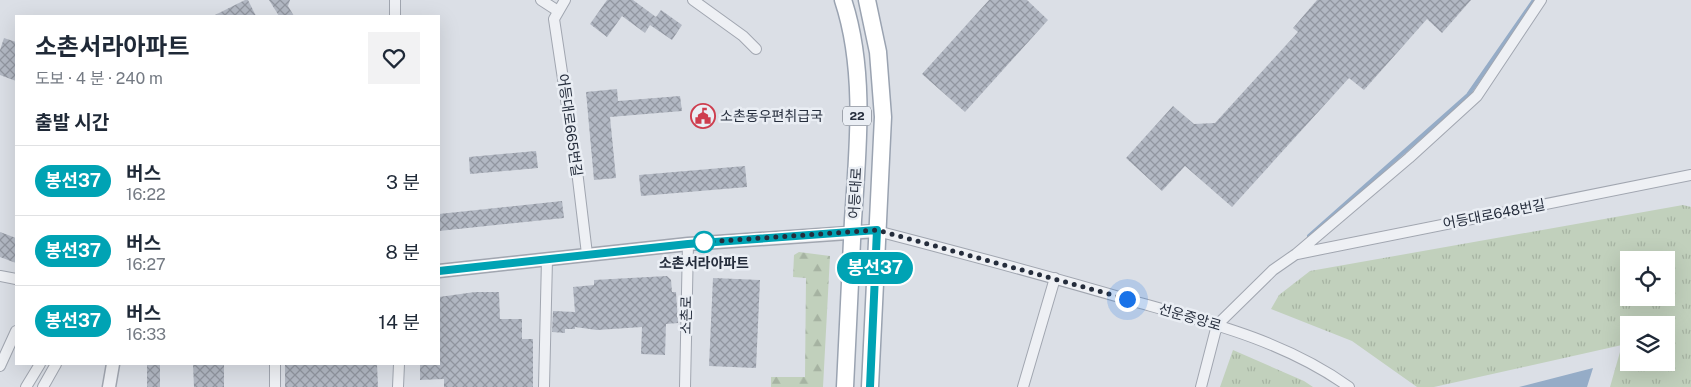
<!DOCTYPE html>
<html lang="ko">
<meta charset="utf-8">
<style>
:root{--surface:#fff;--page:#f2f2f3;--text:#1f2937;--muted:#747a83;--line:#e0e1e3}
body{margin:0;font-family:"Public Sans","Noto Sans KR",sans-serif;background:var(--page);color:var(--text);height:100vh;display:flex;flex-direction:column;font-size:19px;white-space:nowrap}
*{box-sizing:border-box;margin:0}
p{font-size:16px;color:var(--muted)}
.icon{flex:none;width:28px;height:28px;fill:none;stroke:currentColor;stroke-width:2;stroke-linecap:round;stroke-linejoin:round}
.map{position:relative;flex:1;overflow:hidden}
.panel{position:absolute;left:15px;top:15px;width:425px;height:350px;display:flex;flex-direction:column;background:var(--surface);border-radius:0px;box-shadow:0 5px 20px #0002}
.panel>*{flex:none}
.badge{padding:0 10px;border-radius:16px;font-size:18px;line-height:32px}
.tools{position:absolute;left:1620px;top:251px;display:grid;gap:10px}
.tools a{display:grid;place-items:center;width:55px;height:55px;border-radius:0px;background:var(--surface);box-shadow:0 5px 20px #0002;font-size:25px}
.you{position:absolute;width:25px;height:25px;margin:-12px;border:4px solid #fff;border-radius:50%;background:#1a73e8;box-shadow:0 0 0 8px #1a73e833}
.map>.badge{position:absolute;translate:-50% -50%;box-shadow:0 0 0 2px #fff}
h2{padding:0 20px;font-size:19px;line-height:45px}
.round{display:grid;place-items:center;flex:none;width:52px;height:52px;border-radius:0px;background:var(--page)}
.headline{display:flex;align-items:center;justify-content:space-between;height:85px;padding:0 20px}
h1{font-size:24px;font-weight:700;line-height:38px}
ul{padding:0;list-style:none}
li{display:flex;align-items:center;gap:15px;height:70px;padding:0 20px;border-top:1px solid var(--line)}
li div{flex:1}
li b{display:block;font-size:19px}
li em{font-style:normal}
li .badge{min-width:55px;font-weight:700;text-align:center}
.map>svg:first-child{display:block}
.grass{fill:url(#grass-tufts);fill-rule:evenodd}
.forest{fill:url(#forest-firs)}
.water{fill:#95acc7}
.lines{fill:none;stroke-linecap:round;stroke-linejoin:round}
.stream{stroke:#95acc7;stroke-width:4}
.building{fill:url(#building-cross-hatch)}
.minor-casing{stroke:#a1a6b0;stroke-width:12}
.tertiary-casing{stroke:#a1a6b0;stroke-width:15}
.primary-casing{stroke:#9aa3b1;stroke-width:19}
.minor{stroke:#eef0f4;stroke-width:10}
.tertiary{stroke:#eef0f4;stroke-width:12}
.primary{stroke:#fff;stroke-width:16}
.line-casing{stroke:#fff;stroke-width:11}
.line{stroke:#00a3b4;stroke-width:8}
.walk{stroke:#252d3c;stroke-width:5;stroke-dasharray:0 9}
.stop-dot{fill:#fff;stroke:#00a3b4;stroke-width:2.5}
.labels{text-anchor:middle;stroke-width:5;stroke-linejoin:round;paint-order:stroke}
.shield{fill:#eaeef4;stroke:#606773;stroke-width:1}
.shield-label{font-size:12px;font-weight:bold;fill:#252d3c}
.poi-label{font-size:14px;fill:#252d3c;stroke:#eaeef4;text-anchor:start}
.street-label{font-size:14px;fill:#252d3c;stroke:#eaeef4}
.stop-label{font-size:14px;font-weight:bold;fill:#252d3c;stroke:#eaeef4}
</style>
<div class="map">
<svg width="1691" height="387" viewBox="0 0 1691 387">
<defs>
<pattern id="grass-tufts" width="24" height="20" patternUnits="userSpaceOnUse" patternTransform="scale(1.25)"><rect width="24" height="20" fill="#c1d0bc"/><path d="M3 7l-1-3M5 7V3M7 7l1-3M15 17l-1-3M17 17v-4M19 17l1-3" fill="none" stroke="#a6b3a2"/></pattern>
<pattern id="forest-firs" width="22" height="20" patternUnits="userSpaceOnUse" patternTransform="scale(1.25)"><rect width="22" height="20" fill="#c1d0bc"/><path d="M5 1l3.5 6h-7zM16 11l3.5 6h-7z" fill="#a6b3a2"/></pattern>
<pattern id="building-cross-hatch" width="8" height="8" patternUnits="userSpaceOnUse" patternTransform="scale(1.25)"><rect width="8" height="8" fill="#b2b8c3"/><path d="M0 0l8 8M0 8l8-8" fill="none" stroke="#9196a0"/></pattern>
</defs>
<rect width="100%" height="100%" fill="#dbdfe6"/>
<!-- grass -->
<path class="grass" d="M1683 205 1691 207V387H1610L1622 345 1434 387H1417L1352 341 1271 309 1279 295 1310 271ZM1629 260H1666V298H1629ZM1629 325H1666V362H1629Z
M1233 350 1304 381 1313 387H1220Z"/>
<!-- forest -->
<path class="forest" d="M799 252 830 256 823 387H771V377H805L806 278 793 277 794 255Z"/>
<!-- water -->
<path class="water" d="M1593 368 1587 387H1519Z"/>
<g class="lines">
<!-- stream -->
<path class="stream" d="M1309 236 1468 95 1534 0"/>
</g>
<!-- building -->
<path class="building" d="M245 0H248L256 16H213Z
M269 0H290L288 6 294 16H279Z
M607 0H633L656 17 661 10 682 25 672 40 650 25 645 33 622 16 607 37 590 24Z
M989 0H1027L1048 20 965 112 922 74Z
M1317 0H1471L1442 33 1427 19 1364 90 1349 78 1232 207 1185 166 1162 191 1126 158 1173 106 1194 124 1215 123 1298 32 1293 28Z
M4 38 16 42V81L0 75V50Z
M617 89 618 101 680 96 682 111 610 117 616 178 594 180 586 92Z
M536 151 538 168 470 174 469 157Z
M745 166 747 187 641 196 639 175Z
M562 201 564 218 439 231V214Z
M0 232 16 238V263L0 257Z
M667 276 671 280 672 292H676L678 323 666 324 665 355 641 354 642 327 597 330 575 327V329H565V333L552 332 553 311 575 312 573 287 594 285V280Z
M713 278 760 280 756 368 709 366Z
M475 292H499L500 319H522V339H533V387H444V379L420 380V364H439V297Z
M147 364H160V387H147Z
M193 364H224V387H194Z
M285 364H377L378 387H285Z"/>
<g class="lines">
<defs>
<path id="minor" d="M395 0V16
M541 0 558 11
M565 0 554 19 578 179 587 254
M693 0 743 36 756 49
M877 231C962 253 1048 276 1133 301 1208 322 1285 341 1349 387
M1297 254 1691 175
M0 276 16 279
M0 366 16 331
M26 387 40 364
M43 387 56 364
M275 387V364
M398 387 399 364
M544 387 547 259
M685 387 688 244
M1023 387 1055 278
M1201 387 1217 325 1273 270 1296 254 1409 158 1477 96 1541 0"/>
<path id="tertiary" d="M439 271 688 244 877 231
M109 387 113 364"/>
<path id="primary" d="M843 0C866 69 858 148 853 220 850 275 848 331 845 387
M867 0 878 52 883 117 870 387"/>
</defs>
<!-- minor casing -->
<use href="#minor" class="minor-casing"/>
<!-- tertiary casing -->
<use href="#tertiary" class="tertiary-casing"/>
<!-- primary casing -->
<use href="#primary" class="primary-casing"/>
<!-- minor -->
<use href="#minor" class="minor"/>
<!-- tertiary -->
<use href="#tertiary" class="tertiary"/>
<!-- primary -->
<use href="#primary" class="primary"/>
</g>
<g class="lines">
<defs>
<path id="line" d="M439 271 688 244 877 230 870 387"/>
</defs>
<!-- line casing -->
<use href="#line" class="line-casing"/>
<!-- line -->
<use href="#line" class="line"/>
<!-- walk -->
<path class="walk" d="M704 242 877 230 1127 299"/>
</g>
<!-- icons -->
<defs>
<symbol id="civic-ring" viewBox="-11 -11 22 22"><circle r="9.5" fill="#eaeef4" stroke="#ce3d4e" stroke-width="1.5"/><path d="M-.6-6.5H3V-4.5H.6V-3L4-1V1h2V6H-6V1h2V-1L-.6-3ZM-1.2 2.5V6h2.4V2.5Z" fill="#ce3d4e"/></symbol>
</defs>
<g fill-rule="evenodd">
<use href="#civic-ring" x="689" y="102" width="28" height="28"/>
</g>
<!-- markers -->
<circle class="stop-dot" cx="704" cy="242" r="10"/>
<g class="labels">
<!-- shield labels -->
<rect class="shield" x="843" y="106.5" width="28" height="19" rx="4"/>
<g class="shield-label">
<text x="857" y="120">22</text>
</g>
<!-- poi labels -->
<g class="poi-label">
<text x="720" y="121">소촌동우편취급국</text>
</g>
<!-- street labels -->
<g class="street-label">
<text transform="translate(570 125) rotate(82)" y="5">어등대로665번길</text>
<text transform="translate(855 193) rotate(-87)" y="5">어등대로</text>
<text transform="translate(1494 214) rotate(-11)" y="5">어등대로648번길</text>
<text transform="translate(686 315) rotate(-89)" y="5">소촌로</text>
<text transform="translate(1190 317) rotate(16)" y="5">선운중앙로</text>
</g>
<!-- stop labels -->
<g class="stop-label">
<text x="704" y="268">소촌서라아파트</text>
</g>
</g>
</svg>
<div class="tools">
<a><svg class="icon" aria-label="locate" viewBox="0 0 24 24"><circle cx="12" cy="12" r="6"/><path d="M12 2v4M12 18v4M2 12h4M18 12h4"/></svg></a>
<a><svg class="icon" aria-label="layers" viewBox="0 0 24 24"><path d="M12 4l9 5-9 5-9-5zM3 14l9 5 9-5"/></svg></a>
</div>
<div class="you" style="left:1127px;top:299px"></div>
<b class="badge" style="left:875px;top:268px;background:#00a3b4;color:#fff">봉선37</b>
<section class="panel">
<div class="headline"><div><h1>소촌서라아파트</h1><p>도보 · 4 분 · 240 m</p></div><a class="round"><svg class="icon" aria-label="heart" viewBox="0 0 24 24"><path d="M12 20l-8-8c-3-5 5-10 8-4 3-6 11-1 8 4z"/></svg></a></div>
<h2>출발 시간</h2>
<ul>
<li><span class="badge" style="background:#00a3b4;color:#fff">봉선37</span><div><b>버스</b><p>16:22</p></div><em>3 분</em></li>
<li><span class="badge" style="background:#00a3b4;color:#fff">봉선37</span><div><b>버스</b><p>16:27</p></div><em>8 분</em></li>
<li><span class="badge" style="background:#00a3b4;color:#fff">봉선37</span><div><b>버스</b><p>16:33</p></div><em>14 분</em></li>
</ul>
</section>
</div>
